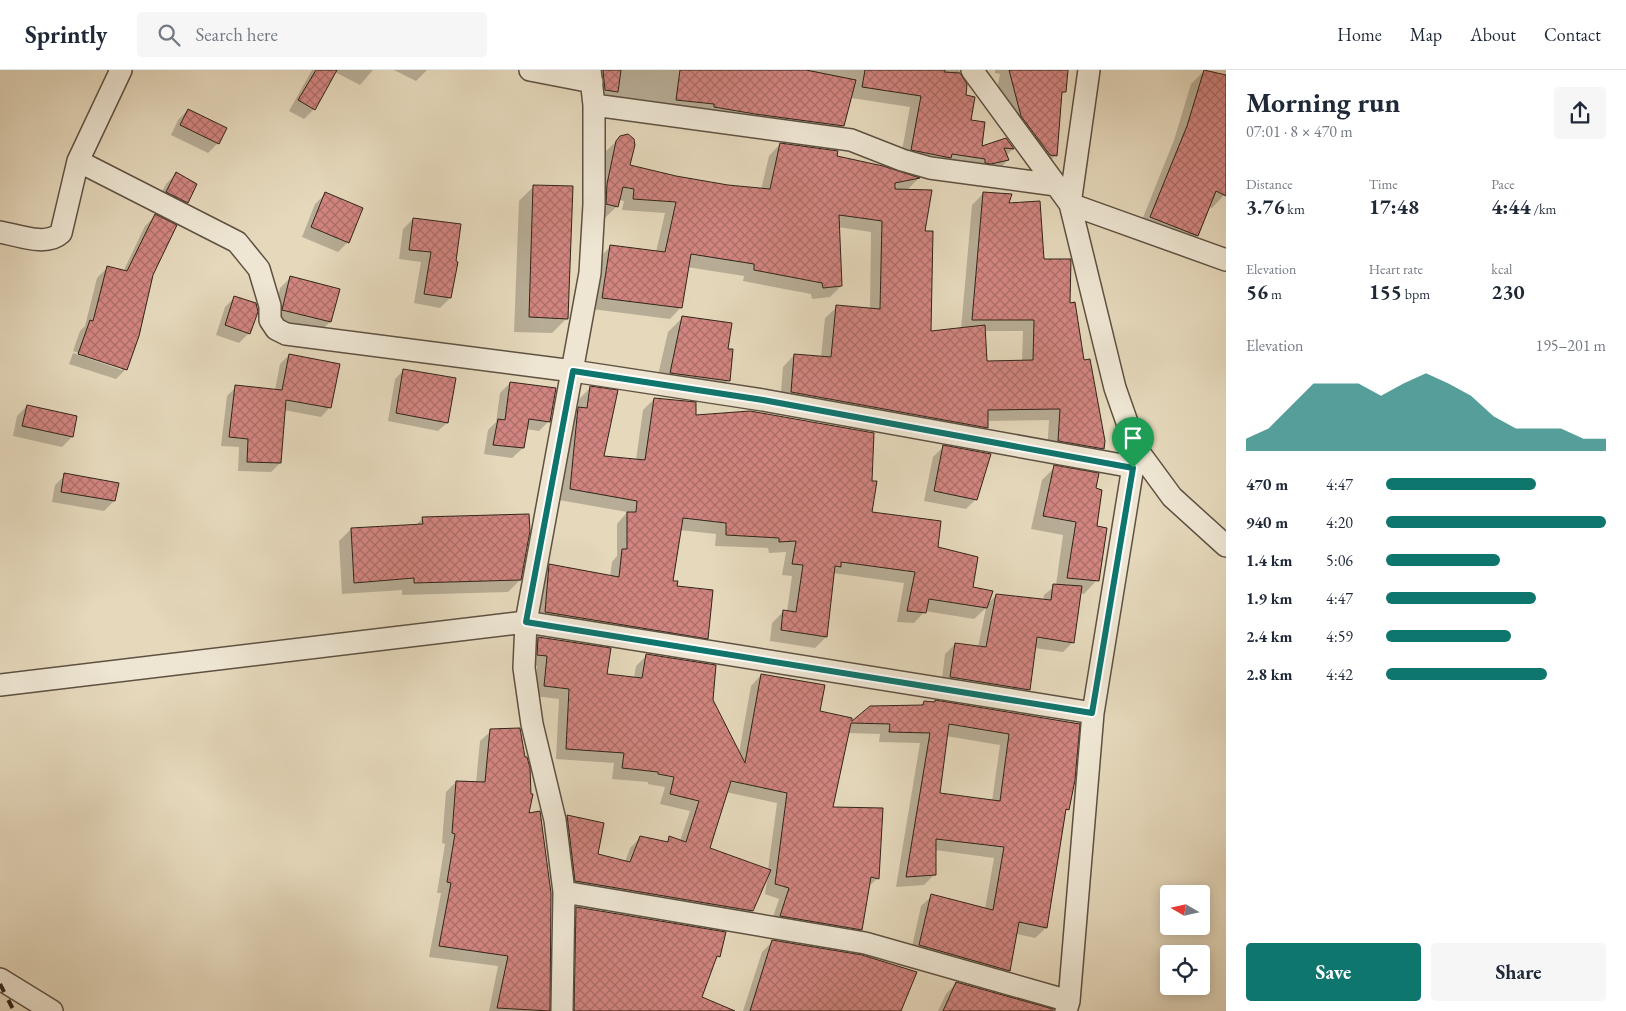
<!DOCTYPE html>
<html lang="en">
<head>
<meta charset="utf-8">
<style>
  :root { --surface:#fff; --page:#f6f6f7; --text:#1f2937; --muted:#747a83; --line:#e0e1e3; --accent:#0f766e }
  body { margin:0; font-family:"EB Garamond",serif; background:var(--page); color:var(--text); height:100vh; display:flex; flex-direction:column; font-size:19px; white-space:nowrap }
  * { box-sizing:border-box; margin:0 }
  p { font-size:16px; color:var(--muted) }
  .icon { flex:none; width:28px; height:28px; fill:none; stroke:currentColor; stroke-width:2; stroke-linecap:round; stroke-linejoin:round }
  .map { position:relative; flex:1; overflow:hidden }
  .sheet { display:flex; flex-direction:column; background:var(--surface); width:400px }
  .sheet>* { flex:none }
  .needle { width:32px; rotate:279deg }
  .tools { position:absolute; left:1160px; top:815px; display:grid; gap:10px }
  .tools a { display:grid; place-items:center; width:50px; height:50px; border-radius:5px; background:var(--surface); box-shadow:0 2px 12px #0003; font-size:25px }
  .pin { position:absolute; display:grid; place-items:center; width:42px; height:42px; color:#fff; margin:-51px -21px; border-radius:50% 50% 50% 0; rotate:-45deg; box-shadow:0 0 5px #0007 }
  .pin .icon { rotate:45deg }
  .round { display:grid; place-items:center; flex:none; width:52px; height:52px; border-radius:5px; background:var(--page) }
  .headline { display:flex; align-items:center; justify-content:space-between; height:85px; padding:0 20px }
  h1 { font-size:28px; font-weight:700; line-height:38px }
  .stats { display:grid; grid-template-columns:repeat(3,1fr); gap:8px; height:85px; padding:5px 20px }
  .stats div { display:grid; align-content:center }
  .stats b { font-size:21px; font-weight:700 }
  .stats small { font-size:14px; font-weight:400 }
  .stats p { font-size:14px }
  .chart { height:140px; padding:10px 20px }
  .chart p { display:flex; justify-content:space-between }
  .chart svg { width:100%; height:90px; margin-top:5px; fill:var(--accent); opacity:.7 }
  .action { display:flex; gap:10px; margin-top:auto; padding:10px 20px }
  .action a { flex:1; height:58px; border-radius:5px; background:var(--accent); color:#fff; font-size:20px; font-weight:700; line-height:58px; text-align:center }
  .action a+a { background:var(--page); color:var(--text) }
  ul { padding:0 20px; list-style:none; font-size:16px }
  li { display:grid; grid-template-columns:80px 60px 1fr; align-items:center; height:38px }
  li i { height:12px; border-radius:6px; background:var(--accent) }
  header { display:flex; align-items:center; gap:30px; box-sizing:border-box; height:70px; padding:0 25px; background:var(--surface); border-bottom:1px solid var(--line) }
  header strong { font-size:24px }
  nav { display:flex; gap:28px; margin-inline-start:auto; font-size:18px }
  .search { width:350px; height:45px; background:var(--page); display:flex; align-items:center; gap:12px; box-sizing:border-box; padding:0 18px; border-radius:5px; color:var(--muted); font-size:19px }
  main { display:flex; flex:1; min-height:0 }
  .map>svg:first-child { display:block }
  .shadow { fill:#0003; fill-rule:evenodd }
  .building { fill:url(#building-cross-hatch); stroke:#312419; fill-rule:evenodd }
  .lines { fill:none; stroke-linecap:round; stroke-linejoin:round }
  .street-casing { stroke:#5e5142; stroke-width:24 }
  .street { stroke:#eee6d3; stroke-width:21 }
  .rail { stroke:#312419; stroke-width:4; stroke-dasharray:9 9; stroke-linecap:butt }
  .route-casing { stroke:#fff; stroke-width:10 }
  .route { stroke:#0f766e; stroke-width:6 }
</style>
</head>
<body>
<header>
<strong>Sprintly</strong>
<div class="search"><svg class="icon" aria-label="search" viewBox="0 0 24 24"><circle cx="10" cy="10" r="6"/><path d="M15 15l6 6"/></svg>Search here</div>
<nav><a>Home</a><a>Map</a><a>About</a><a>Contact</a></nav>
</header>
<main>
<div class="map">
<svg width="1226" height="941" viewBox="0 0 1226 941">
  <defs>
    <pattern id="building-cross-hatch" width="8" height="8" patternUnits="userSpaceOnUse" patternTransform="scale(1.25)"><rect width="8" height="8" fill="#d28580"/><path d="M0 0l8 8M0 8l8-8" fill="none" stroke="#ab6d68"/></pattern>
  </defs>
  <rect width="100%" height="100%" fill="#e5d8bb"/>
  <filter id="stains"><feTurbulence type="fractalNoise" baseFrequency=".004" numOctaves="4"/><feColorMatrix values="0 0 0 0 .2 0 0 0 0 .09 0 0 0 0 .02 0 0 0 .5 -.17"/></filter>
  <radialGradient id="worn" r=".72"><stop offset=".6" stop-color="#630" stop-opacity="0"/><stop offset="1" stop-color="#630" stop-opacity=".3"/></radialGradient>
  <!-- shadow -->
  <path class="shadow" d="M312,0H373L360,15L335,2L314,39L304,49L289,41Z
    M394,0H427L416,11Z
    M593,0H959L966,14L965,26L970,51L980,78L1006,69L1013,79L1006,86L1008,90L996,102L900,91L910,37L851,28L843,56L831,68L593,31Z
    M995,0H1067L1065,21L1061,25L1056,85L1044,97L1010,57L998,14L1000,4L995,3Z
    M1204,1L1225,6L1226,3V123L1212,138L1208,136L1197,166L1184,178L1138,160L1174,70L1191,14Z
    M188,40L218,73L208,83L171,65L178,50Z
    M618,70L628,96L676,108L761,120L769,86L780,74L883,97L918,109L906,121L924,162L929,263L961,259L972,135L983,124L1008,135L1069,235L1102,378L1091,390L1047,382L1049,350L987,351V358L975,369L780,333L783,297L794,285L821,287L825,248L837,237L870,239L871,162L838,157L841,216L830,227L812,229L811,224L743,211L744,206L687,197L681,237L670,249L592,239L599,188L611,176L656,182L665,143L622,140L624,131L619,130L617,136L605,148L596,146L600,102L606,81ZM984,261H1023L1022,292H986Z
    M176,104L187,132L177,142L157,132L166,114Z
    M534,116L567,248L552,263L514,262L519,131Z
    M325,124L348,172L338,182L302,167L315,134Z
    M155,146L152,204L126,299L116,309L69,294L73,283L122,300V297L73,281L80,261L85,256L97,208L107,198L123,202L145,156Z
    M413,149L459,155L450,228L440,238L414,233L421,192L399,189L403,159Z
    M290,208L330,252L320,262L273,250L280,218Z
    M235,227L249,263L239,273L216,265L225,237Z
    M683,247L727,280L729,310L713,325L655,318L668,262Z
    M289,285L330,337L321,347L284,340L280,393L271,402L238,401L239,377L221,376L227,326L236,317L275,320L280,294Z
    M404,300L447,353L438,361L388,351L395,309Z
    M510,313L549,351L539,361L526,359L523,378L512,388L484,384L488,360L496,352L500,323Z
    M590,318L603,388L636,390L643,340L654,329L695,346L936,478L987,535L996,525L1043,531L1044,525L1056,515L1063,465L1031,459L1042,410L1055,397L1094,419L1097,510L1084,524L1080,523L1073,572L1063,582L1035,578L1029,620L1019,630L941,617L945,584L955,574L978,577L986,538L974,549L925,541L914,553L897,552L904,513L833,503L826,567L815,578L770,571L772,553L783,542H787L792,506L782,505L786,482L769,483L768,478L715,476L716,464L680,460L672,512L707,568L696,579L534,553L539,507L550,496L610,507L612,492L617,486V454L627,442L559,430L567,349L578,339L579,329Z
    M27,336L72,367L62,377L13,366L17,346Z
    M943,377L976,429L966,439L924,431L933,387Z
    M65,405L114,431L104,441L52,432L55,415Z
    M423,448L520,510L508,522L402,525V520L342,524L339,471L351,459L415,456Z
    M538,568L606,605L634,608L636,596L647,585L712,630L739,683L751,616L761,605L818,642L850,654L870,637L920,636L924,632L1078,655L1067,739L1065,742L1046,858L1035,868L1017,864L1008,900L998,911L910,886L921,836L932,826L985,839L994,788L935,780L934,805L924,815L896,817L920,673L879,672L880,664L848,663L831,739L878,808L867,818L861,859L850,870L770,856L779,829L765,824L768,805L752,841L741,851L565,821L557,756L567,746L603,754L597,785L625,792L630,778L640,768L665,773L670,768L680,771L690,741L660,734L665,717L648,714V712L612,709L614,693L556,689L559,629L534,626L537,596L527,595L528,578ZM946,666L1000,675L992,731L939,724ZM726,722L777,733L768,800L708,779Z
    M491,661L528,744L550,823L549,941H489L498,896L429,887L441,823H437L445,774L442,773L446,722L456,712L476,713L480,671Z
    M577,838L719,886L714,891L700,928L710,941H564L565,850Z
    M773,871L900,941H743L762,882Z
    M956,913L1033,941H938L946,924Z"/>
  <!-- building -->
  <path class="building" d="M316,0H337L315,40L298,30Z
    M603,0H621L618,22L605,20Z
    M680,0H806L856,10L844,56L755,44L714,37V34L676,30Z
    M865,0H945L944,2L960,3L967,14L966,25L975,27L971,50L985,52L982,76L1006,68L1014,79L1004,78L1009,90L991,94L985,93V89L952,84L951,88L911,80L921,26L862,17Z
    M1009,0H1068L1066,22H1062L1057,86L1050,85L1021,46Z
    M1204,0L1226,5V126L1216,121L1198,166L1150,147L1187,56Z
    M188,39L227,58L219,74L180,55Z
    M628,64L634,69L635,75L630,95L676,106L728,115L770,119L780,73L838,81L837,86L883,96L920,108L895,113V119L932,120L925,161H933L931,261L985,255L987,291L1033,290L1034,250H972L983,122L1012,124L1009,133L1040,131L1044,189H1071L1070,233L1075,232L1084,290L1090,289L1105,371L1104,379L1058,371L1060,339L988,340V358L791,322L794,284L831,287L836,235L880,239L882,151L839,145L842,216L823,218L822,213L754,200V194L691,184L682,238L602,228L610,175L665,182L676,132L633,129L634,119L623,117L618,137L606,134L607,114L616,71L620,66Z
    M176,102L197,114L188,133L166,122Z
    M533,115L573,116L568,249L529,247Z
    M325,122L363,138L349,173L311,157Z
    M155,144L177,155L153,205L139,266L127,300L78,284L90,250L93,251L107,196L127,201Z
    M413,148L461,154L456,191L458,192L451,228L424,224L431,182L409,180Z
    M290,206L340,219L331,252L282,240Z
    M234,226L256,233L258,242L250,264L225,255Z
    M682,246L732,253L728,279H733L730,311L670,303Z
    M289,284L340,294L331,338L286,330L281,393L247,392L248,369L229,367L235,315L282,320Z
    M403,299L456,308L448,353L396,343Z
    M510,312L556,318L550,352L529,349L524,378L493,375L498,349L505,350Z
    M590,316L618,320L604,386L645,390L654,328L696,332V345L750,341L874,363L872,411H877L872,442L941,451L938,477L978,487L973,517L993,521L987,538L929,529L926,543L907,541L915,502L841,492V497L835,496L827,567L781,560L783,540L796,542L803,495L792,494L796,471L779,472V468L726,465V453L683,448L673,511H678L677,516L713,520L708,569L545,542L549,494L619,507L622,479H627V442H636L637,431L570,419L578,337L587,338Z
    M27,335L77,346L73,367L22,356Z
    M943,375L991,384L977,430L934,421Z
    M1054,395L1099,403L1096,418L1102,420L1097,456L1107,458L1099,511L1067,508L1076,452L1043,446Z
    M64,403L119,413L115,431L61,422Z
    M529,444L530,461L521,510L414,513V508L354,513L351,458L423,454L422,447Z
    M1053,514L1082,516L1074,573L1037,567L1030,620L950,607L955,573L986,577L996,524L1051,530Z
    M538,567L611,578L607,604L642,608L646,584L716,595L713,630L745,693L761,604L825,615L820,641L852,648V651L870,636L923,635L924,631L935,632V630L1080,654L1075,710L1069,740L1066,739L1047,858L1019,852L1010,901L919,875L931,824L993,840L1004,777L936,769V805L906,807L930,663L889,662L890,654L851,653L833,737L883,738L879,809L871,807L862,860L780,846L789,818L775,814L787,723L731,711L710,778L771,800L753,841L575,811L567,745L604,753L598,784L630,792L640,766L668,772L669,766L686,772L699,731L670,724L674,707L658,704V702L622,698L624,683L566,679L569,619L544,616L547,586L537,585ZM949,654L1009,664L1000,731L940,723Z
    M520,658L525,687H527L530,698L531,724H533L529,743L540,741L551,823L550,941L497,938L508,886L439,876L451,813L447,812L455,764L452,763L456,711L485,712L490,659Z
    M576,837L726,862L720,887L717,886L702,927L735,941H574Z
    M772,870L862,885L917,902L901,941H750Z
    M956,912L1053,939V941H943Z"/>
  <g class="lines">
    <!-- street casing -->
    <g class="street-casing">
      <path id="street" d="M530,0L592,12
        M972,0L1070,134L1115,318L1136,378L1172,427L1226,476
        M1089,0L1070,134L1226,190
        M594,35L851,70L902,90L930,98L1056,115
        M78,91L237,172L259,199L270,236V250L276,259L286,264L573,301L763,330L1133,397
        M0,162C18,165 46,177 61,163L78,91L121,0
        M0,615L526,552L1093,643
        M564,822L865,873L1069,931
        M0,909L52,941
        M562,941L564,822L555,750L532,654L524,598L526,552L590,203L594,135V35L590,0
        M1066,941L1069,931L1093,643L1136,378"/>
    </g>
    <!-- street -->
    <use href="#street" class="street"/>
    <!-- rail -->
    <path class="rail" d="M0,914L14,941"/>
  </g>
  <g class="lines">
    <!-- route casing -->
    <g class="route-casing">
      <path id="route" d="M573,301L763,330L1133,398L1092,643L526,552Z"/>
    </g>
    <!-- route -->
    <use href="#route" class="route"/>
  </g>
  <rect width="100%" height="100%" filter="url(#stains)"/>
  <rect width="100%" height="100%" fill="url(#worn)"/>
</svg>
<div class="tools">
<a><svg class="needle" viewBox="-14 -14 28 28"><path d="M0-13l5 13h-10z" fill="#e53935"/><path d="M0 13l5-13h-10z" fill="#747a83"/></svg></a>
<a><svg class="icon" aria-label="locate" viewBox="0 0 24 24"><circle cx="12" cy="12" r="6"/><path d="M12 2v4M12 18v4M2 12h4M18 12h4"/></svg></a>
</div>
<div class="pin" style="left:1133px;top:398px;background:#1e9e55"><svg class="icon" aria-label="arrive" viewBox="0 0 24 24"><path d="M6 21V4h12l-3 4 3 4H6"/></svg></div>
</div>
<section class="sheet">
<div class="headline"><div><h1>Morning run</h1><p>07:01 · 8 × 470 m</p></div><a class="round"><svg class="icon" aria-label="share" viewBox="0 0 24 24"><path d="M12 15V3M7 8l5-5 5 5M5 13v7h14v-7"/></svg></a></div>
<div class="stats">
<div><p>Distance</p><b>3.76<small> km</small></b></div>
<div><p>Time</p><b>17:48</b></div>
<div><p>Pace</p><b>4:44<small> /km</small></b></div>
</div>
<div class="stats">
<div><p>Elevation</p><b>56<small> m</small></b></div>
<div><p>Heart rate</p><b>155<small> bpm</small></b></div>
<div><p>kcal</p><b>230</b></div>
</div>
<div class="chart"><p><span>Elevation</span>195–201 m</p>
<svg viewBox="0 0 160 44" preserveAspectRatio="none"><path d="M0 44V38L10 33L20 22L30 11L40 11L50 11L60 17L70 11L80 6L90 11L100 17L110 27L120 33L130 33L140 33L150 38L160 38V44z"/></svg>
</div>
<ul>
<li><b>470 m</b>4:47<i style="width:68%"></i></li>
<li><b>940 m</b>4:20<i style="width:100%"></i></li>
<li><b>1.4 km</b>5:06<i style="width:52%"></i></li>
<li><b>1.9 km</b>4:47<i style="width:68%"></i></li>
<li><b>2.4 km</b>4:59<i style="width:57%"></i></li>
<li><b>2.8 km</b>4:42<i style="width:73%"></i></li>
</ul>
<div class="action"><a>Save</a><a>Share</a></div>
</section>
</main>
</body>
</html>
